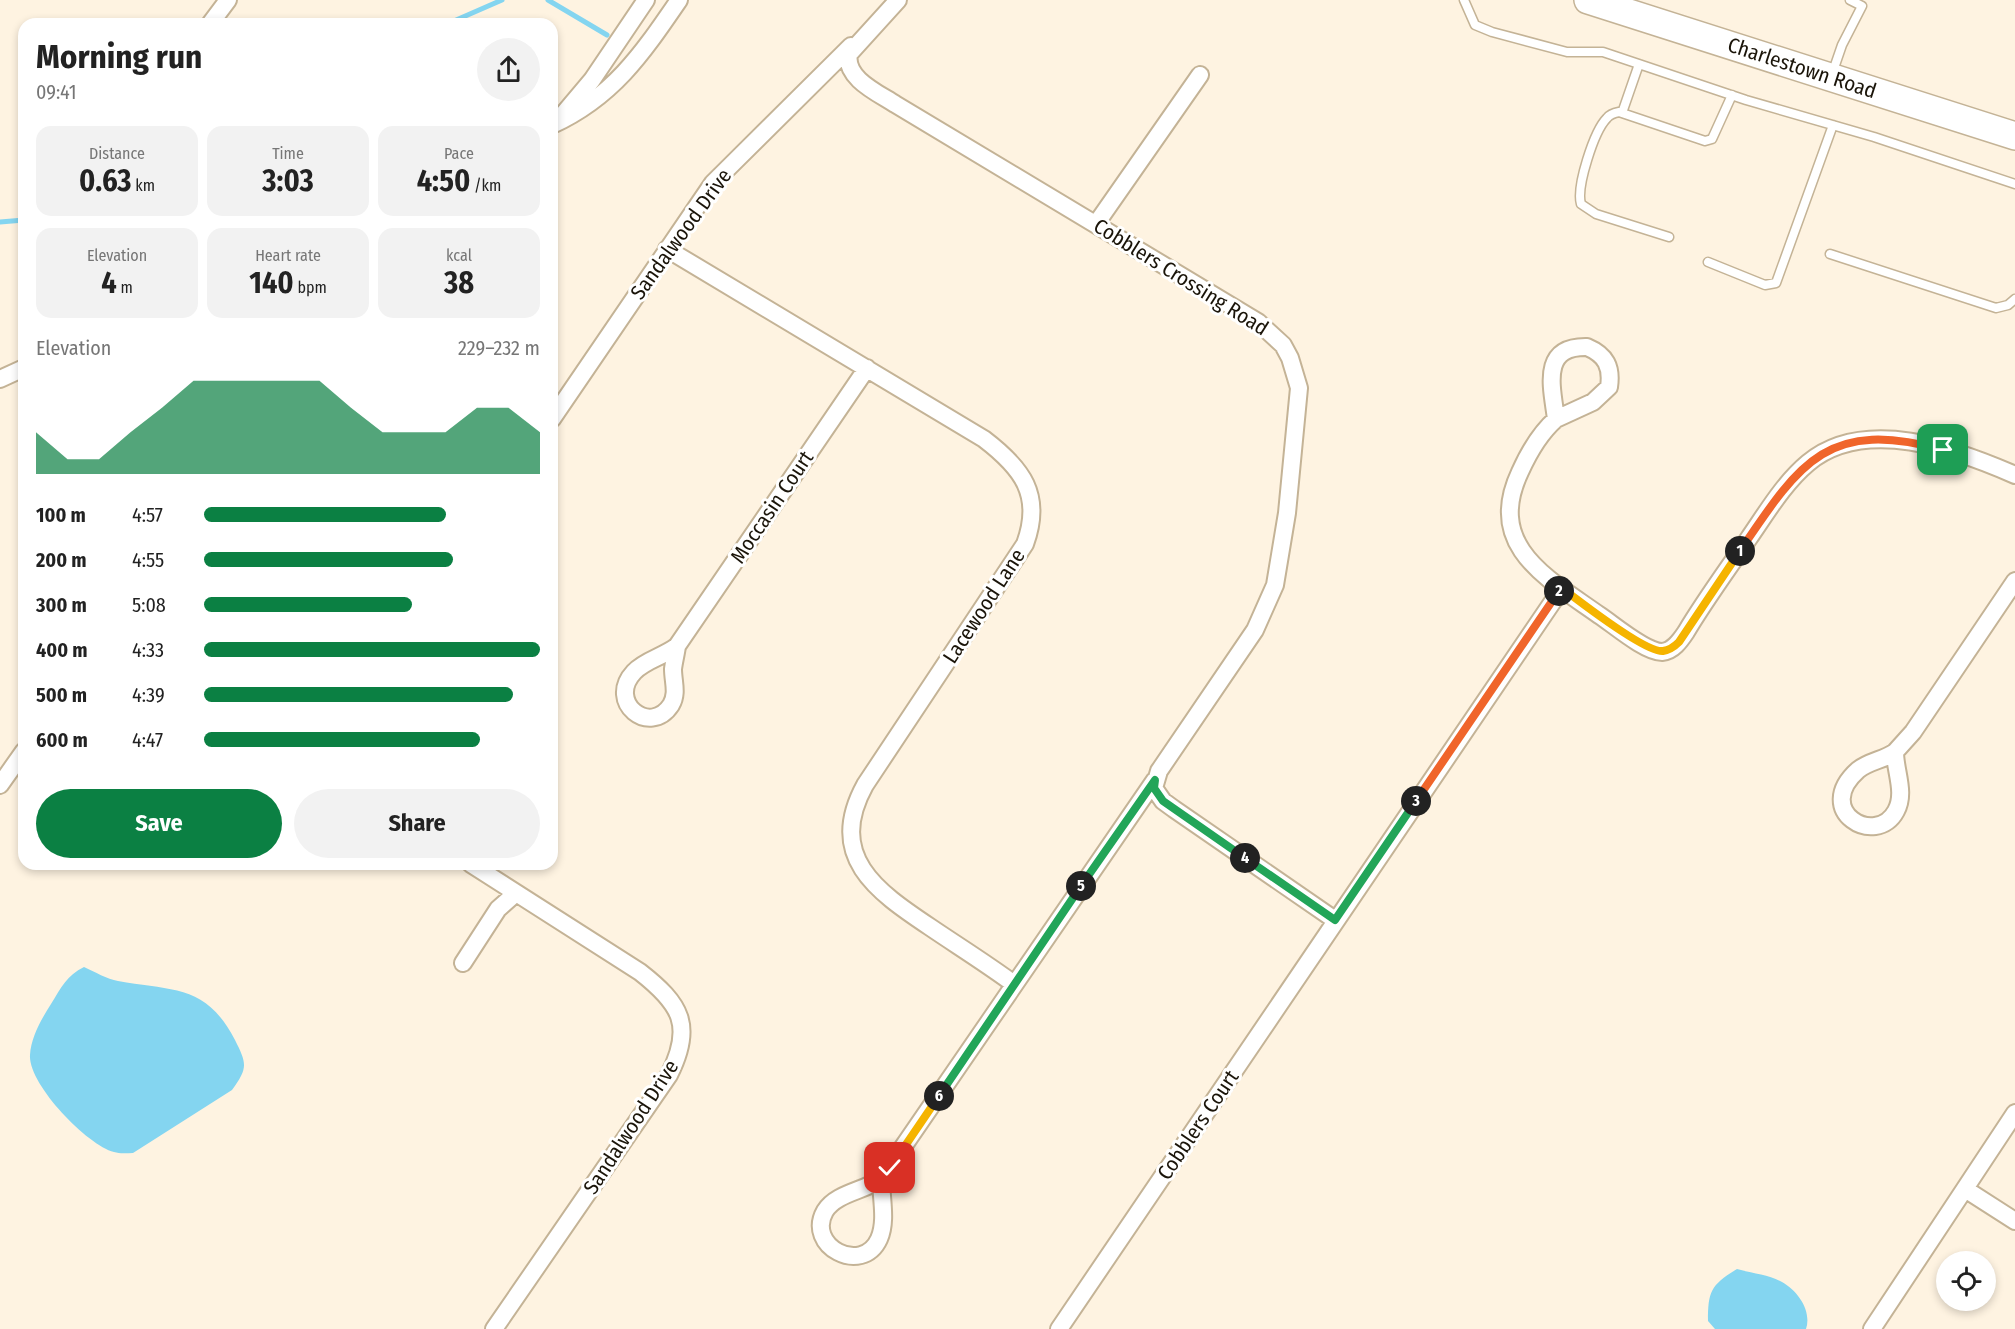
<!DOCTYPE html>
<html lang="en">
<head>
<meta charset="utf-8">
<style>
  :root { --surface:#fff; --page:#f2f2f2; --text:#222; --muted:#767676; --accent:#0b8043 }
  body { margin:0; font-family:"Fira Sans Condensed",sans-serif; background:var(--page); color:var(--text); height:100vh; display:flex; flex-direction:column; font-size:22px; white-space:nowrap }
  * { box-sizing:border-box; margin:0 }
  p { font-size:20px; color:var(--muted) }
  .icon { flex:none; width:33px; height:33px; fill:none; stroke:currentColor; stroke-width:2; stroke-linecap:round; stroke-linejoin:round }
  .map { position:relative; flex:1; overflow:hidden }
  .details { position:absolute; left:18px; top:18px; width:540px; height:852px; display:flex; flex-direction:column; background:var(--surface); border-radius:18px; box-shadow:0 3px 9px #0003 }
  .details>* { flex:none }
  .tools { position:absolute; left:1936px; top:1251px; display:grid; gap:12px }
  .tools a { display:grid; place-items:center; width:60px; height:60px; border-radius:50%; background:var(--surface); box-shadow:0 3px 9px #0003; font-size:30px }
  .pin { position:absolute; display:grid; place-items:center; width:51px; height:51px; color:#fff; margin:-26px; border-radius:12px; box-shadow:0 3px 9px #0006 }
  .km { position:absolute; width:30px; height:30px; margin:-15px; border-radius:50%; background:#222; color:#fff; font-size:16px; line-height:30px; text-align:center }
  .round { display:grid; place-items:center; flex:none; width:63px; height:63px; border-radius:32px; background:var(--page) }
  .summary { display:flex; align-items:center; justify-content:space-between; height:102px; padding:0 18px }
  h1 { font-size:33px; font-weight:700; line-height:45px }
  .figures { display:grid; grid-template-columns:repeat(3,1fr); gap:9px; height:102px; padding:6px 18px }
  .figures div { display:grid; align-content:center; border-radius:15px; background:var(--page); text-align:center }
  .figures b { font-size:30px; font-weight:700 }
  .figures small { font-size:16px; font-weight:400 }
  .figures p { font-size:16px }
  .chart { height:168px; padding:12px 18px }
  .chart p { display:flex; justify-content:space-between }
  .chart svg { width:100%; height:108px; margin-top:6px; fill:var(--accent); opacity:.7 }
  .cta { display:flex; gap:12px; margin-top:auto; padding:12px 18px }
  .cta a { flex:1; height:69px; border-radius:36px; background:var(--accent); color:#fff; font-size:24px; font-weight:700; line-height:69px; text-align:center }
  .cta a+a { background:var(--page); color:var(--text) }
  ul { padding:0 18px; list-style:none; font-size:20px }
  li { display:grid; grid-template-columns:96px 72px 1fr; align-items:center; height:45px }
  li i { height:15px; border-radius:8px; background:var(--accent) }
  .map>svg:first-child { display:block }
  .water { fill:#84d5f0 }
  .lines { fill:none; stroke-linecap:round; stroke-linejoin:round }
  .stream { stroke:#84d5f0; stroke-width:5 }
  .lane-casing { stroke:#c4b396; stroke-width:11 }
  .street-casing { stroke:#c4b396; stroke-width:20 }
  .primary-casing { stroke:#c4b396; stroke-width:30 }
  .lane { stroke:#fff; stroke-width:8 }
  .street { stroke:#fff; stroke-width:16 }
  .primary { stroke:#fff; stroke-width:27 }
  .split-1-casing { stroke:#fff; stroke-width:12 }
  .split-2-casing { stroke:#fff; stroke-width:12 }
  .split-3-casing { stroke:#fff; stroke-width:12 }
  .split-4-casing { stroke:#fff; stroke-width:12 }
  .split-5-casing { stroke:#fff; stroke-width:12 }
  .split-6-casing { stroke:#fff; stroke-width:12 }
  .split-7-casing { stroke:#fff; stroke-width:12 }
  .split-1 { stroke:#f0652b; stroke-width:8 }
  .split-2 { stroke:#f5b400; stroke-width:8 }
  .split-3 { stroke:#f0652b; stroke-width:8 }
  .split-4 { stroke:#22a559; stroke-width:8 }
  .split-5 { stroke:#22a559; stroke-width:8 }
  .split-6 { stroke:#22a559; stroke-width:8 }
  .split-7 { stroke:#f5b400; stroke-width:8 }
  .labels { text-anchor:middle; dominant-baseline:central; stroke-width:6; stroke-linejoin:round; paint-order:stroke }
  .street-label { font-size:21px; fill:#1a1409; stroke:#fff }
</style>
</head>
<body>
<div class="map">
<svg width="2015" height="1329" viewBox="0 0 2015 1329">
  <rect width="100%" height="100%" fill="#fef3e1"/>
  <!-- water -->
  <path class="water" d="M84,967C95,972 107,979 118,981C173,991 206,984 235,1040C247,1064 248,1068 232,1090L133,1153C127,1153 120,1154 114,1152C87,1145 28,1084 30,1055C31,1037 42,1018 51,1004C61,988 67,975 84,967Z
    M1737,1269C1751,1273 1770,1275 1782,1282C1798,1291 1812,1311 1806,1329H1715L1708,1321C1708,1291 1711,1285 1737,1269Z"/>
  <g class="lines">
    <!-- stream -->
    <path class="stream" d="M548,0L607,35
      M447,24L502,0
      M0,222L24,220"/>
    <!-- lane casing -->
    <g class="lane-casing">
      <path id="lane" d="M1464,0L1475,25L1492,32L1567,52H1603L1746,100L1874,137L2015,184
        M1832,74L1842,45L1862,6L1850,0
        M1622,113L1639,64
        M1669,237L1596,214L1581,204C1576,187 1594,131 1607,118C1610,114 1614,113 1619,112L1705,141L1712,139L1732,95
        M1830,254L1996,308L2008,305L2015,299
        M1708,262L1765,285L1776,283L1833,125"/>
    </g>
    <!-- street casing -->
    <g class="street-casing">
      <path id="street" d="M898,0L849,54C844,78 878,93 895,104L1258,322L1283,345L1290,358L1299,388L1287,513L1275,585L1255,630L1159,771L1154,788L1163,801L1174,809L1335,920
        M210,24L228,0
        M560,118L592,80L646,0
        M552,125C613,97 642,54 679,0
        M1096,224L1200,75
        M667,249L984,439C1022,468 1043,495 1025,544L865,785C826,856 876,891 930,927C958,946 987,964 1014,984
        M1587,347C1606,355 1612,367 1609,387L1593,402L1556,419C1552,387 1540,346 1587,347Z
        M0,379L24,368
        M552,419L713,183L851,46
        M1556,419C1540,433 1529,452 1520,472C1485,546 1547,578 1599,615C1613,624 1645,652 1662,652C1673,651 1680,641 1686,632C1705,600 1728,569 1749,538C1767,512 1784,483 1808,463C1864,416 1956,449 2015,475
        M677,646L867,368
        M677,646C676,654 674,661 673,669C673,682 678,693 671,705C650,737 606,702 634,672C645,660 665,656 677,646Z
        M1895,752C1895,771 1906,793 1896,811C1876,848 1812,811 1858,770C1869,761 1884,760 1895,752Z
        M1895,752L1913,732L2015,581
        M0,785L24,751
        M471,864L640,972C681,1004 694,1026 669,1075L494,1329
        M463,963L498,909L516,893
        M881,1179L1155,780
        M881,1179C881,1198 887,1221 879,1239C862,1276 805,1246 825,1211C836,1193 864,1191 881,1179Z
        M1965,1189L2015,1221
        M1059,1329L1562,588
        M1872,1329L2015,1113"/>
    </g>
    <!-- primary casing -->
    <g class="primary-casing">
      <path id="primary" d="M1588,0L2015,136"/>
    </g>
    <!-- lane -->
    <use href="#lane" class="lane"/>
    <!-- street -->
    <use href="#street" class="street"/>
    <!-- primary -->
    <use href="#primary" class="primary"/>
  </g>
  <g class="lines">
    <!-- split-1 casing -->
    <g class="split-1-casing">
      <path id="split-1" d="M1740,551C1800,462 1828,418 1943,450"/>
    </g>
    <!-- split-2 casing -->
    <g class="split-2-casing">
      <path id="split-2" d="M1559,591L1562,588C1579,601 1646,653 1663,651C1670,650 1674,647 1679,642L1740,551"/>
    </g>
    <!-- split-3 casing -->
    <g class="split-3-casing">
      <path id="split-3" d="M1416,801L1559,591"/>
    </g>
    <!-- split-4 casing -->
    <g class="split-4-casing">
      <path id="split-4" d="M1245,858L1335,920L1416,801"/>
    </g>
    <!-- split-5 casing -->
    <g class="split-5-casing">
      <path id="split-5" d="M1081,886L1155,780L1154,788L1163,801L1245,858"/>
    </g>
    <!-- split-6 casing -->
    <g class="split-6-casing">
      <path id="split-6" d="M939,1096L1081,886"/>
    </g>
    <!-- split-7 casing -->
    <g class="split-7-casing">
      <path id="split-7" d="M890,1168L939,1096"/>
    </g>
    <!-- split-1 -->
    <use href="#split-1" class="split-1"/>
    <!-- split-2 -->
    <use href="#split-2" class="split-2"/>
    <!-- split-3 -->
    <use href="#split-3" class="split-3"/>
    <!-- split-4 -->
    <use href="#split-4" class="split-4"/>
    <!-- split-5 -->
    <use href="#split-5" class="split-5"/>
    <!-- split-6 -->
    <use href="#split-6" class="split-6"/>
    <!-- split-7 -->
    <use href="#split-7" class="split-7"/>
  </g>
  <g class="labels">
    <!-- street labels -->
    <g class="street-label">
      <text transform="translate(1802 68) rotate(18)">Charlestown Road</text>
      <text transform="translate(681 234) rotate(-54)">Sandalwood Drive</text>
      <text transform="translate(1181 277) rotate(32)">Cobblers Crossing Road</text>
      <text transform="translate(772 507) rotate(-56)">Moccasin Court</text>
      <text transform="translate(984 606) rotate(-57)">Lacewood Lane</text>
      <text transform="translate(1198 1125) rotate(-56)">Cobblers Court</text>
      <text transform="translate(631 1127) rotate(-57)">Sandalwood Drive</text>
    </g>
  </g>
</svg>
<div class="tools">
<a><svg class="icon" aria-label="locate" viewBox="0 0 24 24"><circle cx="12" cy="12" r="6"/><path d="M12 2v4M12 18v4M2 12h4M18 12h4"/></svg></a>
</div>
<div class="pin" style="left:1943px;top:450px;background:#1e9e55"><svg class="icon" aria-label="arrive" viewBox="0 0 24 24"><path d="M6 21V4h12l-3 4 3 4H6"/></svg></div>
<div class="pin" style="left:890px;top:1168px;background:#d93025"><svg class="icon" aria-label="check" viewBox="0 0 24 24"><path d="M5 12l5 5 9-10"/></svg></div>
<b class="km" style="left:1740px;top:551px">1</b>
<b class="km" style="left:1559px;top:591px">2</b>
<b class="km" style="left:1416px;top:801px">3</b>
<b class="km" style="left:1245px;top:858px">4</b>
<b class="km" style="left:1081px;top:886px">5</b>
<b class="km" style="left:939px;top:1096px">6</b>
<section class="details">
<div class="summary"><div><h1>Morning run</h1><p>09:41</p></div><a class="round"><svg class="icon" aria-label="share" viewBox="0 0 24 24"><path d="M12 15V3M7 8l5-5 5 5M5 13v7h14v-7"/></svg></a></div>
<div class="figures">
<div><p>Distance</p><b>0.63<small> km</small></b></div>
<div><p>Time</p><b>3:03</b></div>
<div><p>Pace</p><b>4:50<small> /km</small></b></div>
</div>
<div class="figures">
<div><p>Elevation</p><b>4<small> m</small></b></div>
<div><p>Heart rate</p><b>140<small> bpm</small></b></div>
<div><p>kcal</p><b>38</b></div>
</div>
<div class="chart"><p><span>Elevation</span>229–232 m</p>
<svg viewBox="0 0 160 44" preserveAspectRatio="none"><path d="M0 44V27L10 38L20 38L30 27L40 17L50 6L60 6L70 6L80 6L90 6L100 17L110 27L120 27L130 27L140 17L150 17L160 27V44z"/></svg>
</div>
<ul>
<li><b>100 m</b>4:57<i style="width:72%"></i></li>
<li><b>200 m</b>4:55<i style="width:74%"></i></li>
<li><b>300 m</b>5:08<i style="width:62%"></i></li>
<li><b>400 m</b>4:33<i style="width:100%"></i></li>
<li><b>500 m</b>4:39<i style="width:92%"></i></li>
<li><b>600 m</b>4:47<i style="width:82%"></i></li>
</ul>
<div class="cta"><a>Save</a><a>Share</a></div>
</section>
</div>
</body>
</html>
